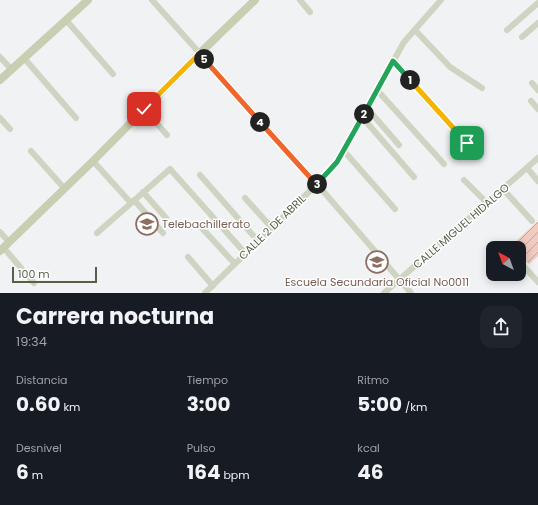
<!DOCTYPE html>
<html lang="es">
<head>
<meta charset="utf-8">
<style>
  :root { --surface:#171b24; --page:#20242c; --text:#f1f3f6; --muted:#9ea1a6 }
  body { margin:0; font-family:Poppins,sans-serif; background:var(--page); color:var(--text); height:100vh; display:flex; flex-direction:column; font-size:15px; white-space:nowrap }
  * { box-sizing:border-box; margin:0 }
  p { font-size:13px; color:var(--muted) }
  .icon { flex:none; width:22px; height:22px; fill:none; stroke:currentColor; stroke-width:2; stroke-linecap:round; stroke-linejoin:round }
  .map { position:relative; height:293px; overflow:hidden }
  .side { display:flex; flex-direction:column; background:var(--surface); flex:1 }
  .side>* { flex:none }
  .needle { width:26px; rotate:319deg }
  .controls { position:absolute; left:486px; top:241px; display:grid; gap:8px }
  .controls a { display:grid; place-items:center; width:40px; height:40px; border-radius:8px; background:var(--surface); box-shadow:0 2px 10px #0003; font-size:20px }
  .scale { position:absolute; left:12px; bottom:10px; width:85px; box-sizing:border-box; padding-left:4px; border:2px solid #585f49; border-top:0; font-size:11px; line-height:14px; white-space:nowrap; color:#585f49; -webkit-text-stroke:3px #fff; paint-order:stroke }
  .pin { position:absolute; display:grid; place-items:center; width:34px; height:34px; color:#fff; margin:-17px; border-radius:8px; box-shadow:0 2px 6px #0006 }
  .km { position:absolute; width:20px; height:20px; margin:-10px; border-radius:50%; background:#222; color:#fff; font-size:11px; line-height:20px; text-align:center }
  .round { display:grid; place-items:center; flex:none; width:42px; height:42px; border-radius:12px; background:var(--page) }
  .overview { display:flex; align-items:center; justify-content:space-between; height:68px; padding:0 16px }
  h1 { font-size:22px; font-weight:700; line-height:30px }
  .figures { display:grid; grid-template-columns:repeat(3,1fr); gap:6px; height:68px; padding:4px 16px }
  .figures div { display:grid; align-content:center }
  .figures b { font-size:20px; font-weight:700 }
  .figures small { font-size:11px; font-weight:400 }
  .figures p { font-size:11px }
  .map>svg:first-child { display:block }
  .garden { fill:url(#garden-furrows) }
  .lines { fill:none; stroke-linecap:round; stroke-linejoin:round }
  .minor { stroke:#ced3c2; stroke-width:6 }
  .major { stroke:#c6cfb2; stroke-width:8 }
  .split-1-casing { stroke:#fff; stroke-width:8 }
  .split-2-casing { stroke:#fff; stroke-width:8 }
  .split-3-casing { stroke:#fff; stroke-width:8 }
  .split-4-casing { stroke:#fff; stroke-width:8 }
  .split-5-casing { stroke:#fff; stroke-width:8 }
  .split-6-casing { stroke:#fff; stroke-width:8 }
  .split-1 { stroke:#f5b400; stroke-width:5 }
  .split-2 { stroke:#22a559; stroke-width:5 }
  .split-3 { stroke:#22a559; stroke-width:5 }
  .split-4 { stroke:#f0652b; stroke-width:5 }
  .split-5 { stroke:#f0652b; stroke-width:5 }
  .split-6 { stroke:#f5b400; stroke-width:5 }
  .labels { text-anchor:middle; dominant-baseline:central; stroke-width:3; stroke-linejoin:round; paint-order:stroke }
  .education-label { font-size:11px; fill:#785e54; stroke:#fff; text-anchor:start }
  .street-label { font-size:11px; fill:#585f49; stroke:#fff }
</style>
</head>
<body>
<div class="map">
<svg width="538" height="293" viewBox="0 0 538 293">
  <defs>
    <pattern id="garden-furrows" width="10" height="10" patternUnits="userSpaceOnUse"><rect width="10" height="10" fill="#f0cbc1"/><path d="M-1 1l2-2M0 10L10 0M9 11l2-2" fill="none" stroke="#c5a89f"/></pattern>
  </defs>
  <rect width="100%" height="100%" fill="#f1f2f4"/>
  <!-- garden -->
  <path class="garden" d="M538,221V256L529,264L520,256L522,251L515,242Z"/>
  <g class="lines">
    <!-- minor -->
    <path class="minor" d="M152,0L317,184L411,293
      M300,0L310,12
      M66,20L113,74
      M415,30L450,67L482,88
      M507,30L538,3
      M522,37L538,23
      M0,57L12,70
      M24,58L76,118
      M393,61L467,143
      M532,83L538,90
      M377,90L444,164
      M531,101L538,109
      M367,108L399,145
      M144,109L167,135
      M362,117L414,177
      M0,118L10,129
      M31,151L64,188
      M344,151L395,209
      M93,161L131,203
      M527,168L538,181
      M200,175L258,241
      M464,180L487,203
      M503,189L532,221
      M143,192L166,218
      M245,198L272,228
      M134,200L163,233
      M200,226L235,264
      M0,232L9,242
      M97,233L170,169L245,253
      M3,247L34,283
      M188,257L213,286
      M519,261L538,282
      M205,293L317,184L337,162L404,42L441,0
      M384,293L538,158"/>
    <!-- major -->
    <path class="major" d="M0,80L88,0
      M0,251L93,161L199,54L255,0"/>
  </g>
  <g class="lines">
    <!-- split-1 casing -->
    <g class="split-1-casing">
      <path id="split-1" d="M410,80L467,143"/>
    </g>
    <!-- split-2 casing -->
    <g class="split-2-casing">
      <path id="split-2" d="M364,114L393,61L410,80"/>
    </g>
    <!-- split-3 casing -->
    <g class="split-3-casing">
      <path id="split-3" d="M317,184L337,162L364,114"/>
    </g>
    <!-- split-4 casing -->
    <g class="split-4-casing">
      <path id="split-4" d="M260,122L316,184H317"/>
    </g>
    <!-- split-5 casing -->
    <g class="split-5-casing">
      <path id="split-5" d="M204,59L260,122"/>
    </g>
    <!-- split-6 casing -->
    <g class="split-6-casing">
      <path id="split-6" d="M144,109L199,54L204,59"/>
    </g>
    <!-- split-1 -->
    <use href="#split-1" class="split-1"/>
    <!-- split-2 -->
    <use href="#split-2" class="split-2"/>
    <!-- split-3 -->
    <use href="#split-3" class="split-3"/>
    <!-- split-4 -->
    <use href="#split-4" class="split-4"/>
    <!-- split-5 -->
    <use href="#split-5" class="split-5"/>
    <!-- split-6 -->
    <use href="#split-6" class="split-6"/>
  </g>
  <!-- icons -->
  <defs>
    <g id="school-ring" transform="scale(1.15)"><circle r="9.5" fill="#fff" stroke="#8d6e63" stroke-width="1.5"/><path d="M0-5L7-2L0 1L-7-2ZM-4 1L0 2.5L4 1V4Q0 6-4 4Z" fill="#8d6e63"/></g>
  </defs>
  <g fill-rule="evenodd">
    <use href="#school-ring" x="147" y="224"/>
    <use href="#school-ring" x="377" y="262"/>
  </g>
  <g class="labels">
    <!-- education labels -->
    <g class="education-label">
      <text x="162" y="224">Telebachillerato</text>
      <text x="377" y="282" text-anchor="middle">Escuela Secundaria Oficial No0011</text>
    </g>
    <!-- street labels -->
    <g class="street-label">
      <text transform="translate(461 226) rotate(-41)">CALLE MIGUEL HIDALGO</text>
      <text transform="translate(272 227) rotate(-44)">CALLE 2 DE ABRIL</text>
    </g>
  </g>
</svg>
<div class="controls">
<a><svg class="needle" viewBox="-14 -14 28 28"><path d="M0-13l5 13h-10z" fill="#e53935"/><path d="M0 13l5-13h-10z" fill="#9ea1a6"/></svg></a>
</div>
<div class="scale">100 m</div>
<div class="pin" style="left:467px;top:143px;background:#1e9e55"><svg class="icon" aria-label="arrive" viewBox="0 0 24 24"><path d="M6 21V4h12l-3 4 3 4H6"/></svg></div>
<div class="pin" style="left:144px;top:109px;background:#d93025"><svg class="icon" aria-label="check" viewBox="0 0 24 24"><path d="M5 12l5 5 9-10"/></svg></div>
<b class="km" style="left:410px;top:80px">1</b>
<b class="km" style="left:364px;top:114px">2</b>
<b class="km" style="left:317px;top:184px">3</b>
<b class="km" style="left:260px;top:122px">4</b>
<b class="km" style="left:204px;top:59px">5</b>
</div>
<section class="side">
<div class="overview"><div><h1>Carrera nocturna</h1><p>19:34</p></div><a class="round"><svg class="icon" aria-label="share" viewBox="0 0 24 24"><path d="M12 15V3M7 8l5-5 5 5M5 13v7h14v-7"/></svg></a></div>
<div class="figures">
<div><p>Distancia</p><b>0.60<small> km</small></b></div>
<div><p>Tiempo</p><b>3:00</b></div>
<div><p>Ritmo</p><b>5:00<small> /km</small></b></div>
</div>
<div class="figures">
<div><p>Desnivel</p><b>6<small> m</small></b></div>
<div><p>Pulso</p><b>164<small> bpm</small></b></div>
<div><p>kcal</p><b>46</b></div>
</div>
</section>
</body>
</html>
